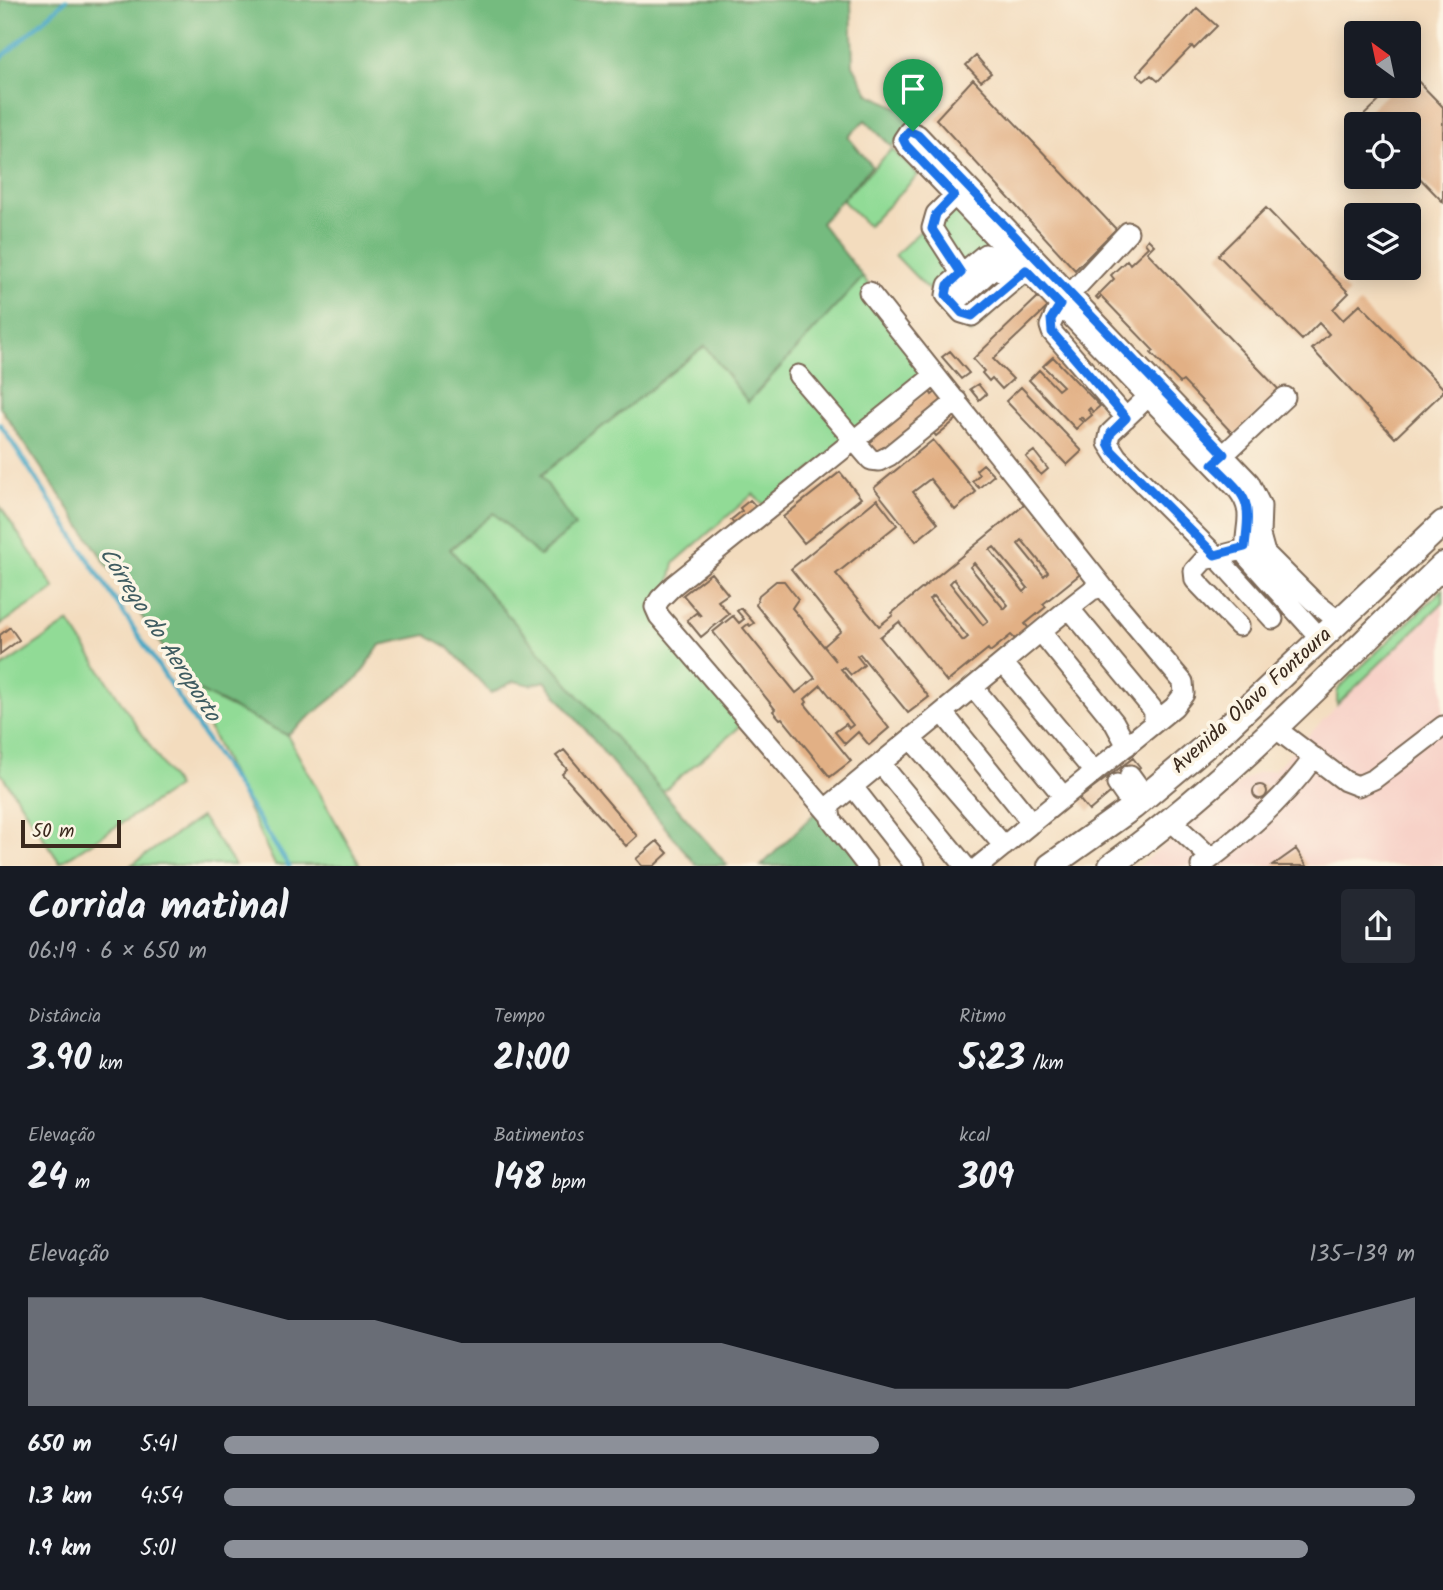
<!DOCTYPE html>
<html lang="pt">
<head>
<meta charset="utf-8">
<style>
  :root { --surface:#171b24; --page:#242831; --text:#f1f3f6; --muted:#9ea1a6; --accent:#8c9099 }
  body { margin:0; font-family:Kalam,sans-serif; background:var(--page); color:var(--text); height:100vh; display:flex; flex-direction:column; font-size:26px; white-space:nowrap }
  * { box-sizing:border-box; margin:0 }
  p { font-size:23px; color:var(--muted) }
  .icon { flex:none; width:38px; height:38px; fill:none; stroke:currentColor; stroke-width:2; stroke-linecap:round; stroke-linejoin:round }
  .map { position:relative; height:866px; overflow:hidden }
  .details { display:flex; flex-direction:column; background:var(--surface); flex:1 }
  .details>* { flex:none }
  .needle { width:46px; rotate:327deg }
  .buttons { position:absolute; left:1344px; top:21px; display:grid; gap:14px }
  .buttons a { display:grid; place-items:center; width:77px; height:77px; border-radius:7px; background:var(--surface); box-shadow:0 4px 18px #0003; font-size:35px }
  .scale { position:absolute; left:21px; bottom:18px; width:100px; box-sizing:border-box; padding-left:7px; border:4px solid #3b2a1e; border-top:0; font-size:19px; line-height:24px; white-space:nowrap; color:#3b2a1e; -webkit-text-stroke:5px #fcf5e5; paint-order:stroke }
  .pin { position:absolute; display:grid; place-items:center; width:60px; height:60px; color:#fff; margin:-72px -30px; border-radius:50% 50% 50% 0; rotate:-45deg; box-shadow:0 0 7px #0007 }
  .pin .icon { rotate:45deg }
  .round { display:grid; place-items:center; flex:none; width:74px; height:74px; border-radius:7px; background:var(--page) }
  .head { display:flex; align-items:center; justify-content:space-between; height:119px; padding:0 28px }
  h1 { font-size:38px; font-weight:700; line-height:52px }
  .stats { display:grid; grid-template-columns:repeat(3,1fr); gap:10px; height:119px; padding:7px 28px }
  .stats div { display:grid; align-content:center }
  .stats b { font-size:35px; font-weight:700 }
  .stats small { font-size:19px; font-weight:400 }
  .stats p { font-size:19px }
  .chart { height:196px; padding:14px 28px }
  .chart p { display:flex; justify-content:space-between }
  .chart svg { width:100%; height:126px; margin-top:7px; fill:var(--accent); opacity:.7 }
  ul { padding:0 28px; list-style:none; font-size:23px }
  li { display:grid; grid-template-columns:112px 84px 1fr; align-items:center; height:52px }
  li i { height:18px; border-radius:9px; background:var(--accent) }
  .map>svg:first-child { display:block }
  .built { fill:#f7d1c7 }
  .green { fill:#91db96; stroke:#66825a; stroke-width:2 }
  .forest { fill:#74bb7f; stroke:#58724e; stroke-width:2 }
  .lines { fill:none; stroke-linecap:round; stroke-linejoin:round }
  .stream { stroke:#46a7c5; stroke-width:4.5 }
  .building { fill:#e2b085; fill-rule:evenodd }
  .minor-casing { stroke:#7b6856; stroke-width:23 }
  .major-casing { stroke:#7b6856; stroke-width:28 }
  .minor { stroke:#fff; stroke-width:19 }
  .major { stroke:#fff; stroke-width:24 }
  .route-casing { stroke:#fff; stroke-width:14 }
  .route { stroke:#1a73e8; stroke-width:9 }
  .labels { text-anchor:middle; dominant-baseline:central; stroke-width:7; stroke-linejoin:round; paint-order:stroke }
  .street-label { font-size:21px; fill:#3b2a1e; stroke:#fcf5e5 }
  .water-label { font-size:23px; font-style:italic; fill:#3f5c61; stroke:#fcf5e5 }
</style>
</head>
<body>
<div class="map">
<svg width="1443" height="866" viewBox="0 0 1443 866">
  <rect width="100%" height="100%" fill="#fcf5e5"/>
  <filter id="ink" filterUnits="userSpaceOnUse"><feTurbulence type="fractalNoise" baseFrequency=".0143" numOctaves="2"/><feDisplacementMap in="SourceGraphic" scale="14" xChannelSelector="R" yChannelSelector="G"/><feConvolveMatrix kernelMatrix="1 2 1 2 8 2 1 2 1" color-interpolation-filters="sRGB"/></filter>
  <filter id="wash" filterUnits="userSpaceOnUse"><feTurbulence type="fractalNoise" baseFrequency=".00686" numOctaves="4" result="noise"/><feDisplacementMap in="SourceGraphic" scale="28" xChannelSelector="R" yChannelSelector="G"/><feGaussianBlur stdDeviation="1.57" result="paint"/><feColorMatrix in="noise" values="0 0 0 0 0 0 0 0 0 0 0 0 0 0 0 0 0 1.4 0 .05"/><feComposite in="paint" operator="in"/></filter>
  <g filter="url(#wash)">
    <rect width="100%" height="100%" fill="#f3dcbe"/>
    <!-- built -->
    <path class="built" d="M1443,602V865L1139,866L1238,784L1256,773L1274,770L1380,662Z"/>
    <!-- green -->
    <path class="green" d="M892,149L918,175L868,226L842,200Z
      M955,198L1024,283L971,334L895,255Z
      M863,277L933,370L766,507L753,494L674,563L664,609L741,722L736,730L662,792L450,550L494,512L540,556L574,526L541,475L705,346L748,402Z
      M0,506L55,589L0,625Z
      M1443,589V602L1337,705V692L1340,687Z
      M69,622L177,787L60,863L0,772V668Z
      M189,686L287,735L360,865H275Z
      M201,817L235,865H131Z"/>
    <!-- forest -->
    <path class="forest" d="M0,0H851L853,65L869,94L912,114L913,124L892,147L865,120L848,137L872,166L821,223L863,277L748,402L705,346L541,475L575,526L539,556L494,513L450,549L727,865H696L545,681L531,685L514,681L491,693L449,648L427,635L380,645L358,678L287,735L189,686L0,407Z
      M819,809L866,866H761Z"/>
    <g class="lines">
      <!-- stream -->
      <path class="stream" d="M0,59L66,0
        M0,424L289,866"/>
    </g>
    <g id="blocks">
      <!-- building -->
      <path class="building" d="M1197,8L1217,26L1194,49L1192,46L1158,81L1151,75L1144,81L1137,74Z
        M976,56L991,73L981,81L966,65Z
        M1409,72L1443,107V202L1409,167V124H1367L1361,118L1395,86H1409Z
        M973,79L1116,229L1075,270L936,119Z
        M1266,208L1349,293L1333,309L1343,320L1360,304L1443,388V392L1395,438L1312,349L1329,334L1319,323L1302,340L1218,255Z
        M1148,239L1154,245L1147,252L1281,392L1235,436L1183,381L1180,383L1151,353L1154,351L1101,296L1098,299L1096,297L1114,279L1111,275L1127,260L1130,264L1148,247L1145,243Z
        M1044,295L1052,303L993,359L1013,379L1002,389L992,378L989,381L982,373L984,371L973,359L1038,297L1040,299Z
        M950,351L969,373L961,379L942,357Z
        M1053,357L1100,406L1093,412L1090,408L1088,410L1092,415L1085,421L1081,417L1079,419L1083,422L1076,429L1029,380L1039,370L1058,390L1063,386L1043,366Z
        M978,384L986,394L979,400L970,389Z
        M1021,387L1082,451L1067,465L1006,401Z
        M941,388L949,399L877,455L868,444L873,440L869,436L929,390L932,395Z
        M950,410L957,419L936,436L929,427Z
        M933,440L976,492L955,510L930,479L913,492L938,523L916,541L874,488Z
        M1034,451L1048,469L1041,475L1026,457Z
        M983,464L994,475L979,488L972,481L979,475L976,470Z
        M840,472L861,498L804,543L783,517Z
        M877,499L897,525L836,574L879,626L893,615L892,613L1028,502L1084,571L1043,604L1046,607L1025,624L1030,630L1017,641L1011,635L990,652L988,649L947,682L899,622L880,637L929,697L908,713L860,654L857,656L864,665L851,675L844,667L841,669L889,728L869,745L858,732L845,744L835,732L846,724L849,728L853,725L821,685L805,699L807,702L805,704L851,761L830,777L782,718L780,719L773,711L775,709L713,632L733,616L739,623L744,619L737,611L741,608L754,623L750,626L748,624L743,628L796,693L815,678L756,605L759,595L776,581H784L798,599L792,608L836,661L824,646L841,631L791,569ZM1022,540L1048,572L1044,576L1018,544ZM994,547L1028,588L1024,592L990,550ZM974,563L1008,605L1004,609L970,567ZM954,579L988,621L983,625L950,583ZM934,596L968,637L963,641L929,599Z
        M750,500L758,509L736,527L731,520L742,511L740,508Z
        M711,573L728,594L718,601L729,614L701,637L687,620L696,613L701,616L683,595Z
        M10,627L19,640L0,654V635Z
        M564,750L637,836L626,846L562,774L567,769L556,756Z
        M1133,758L1140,767L1089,811L1079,799Z
        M1253 792a7 7 0 1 1 14 0a7 7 0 1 1-14 0Z
        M657,841L668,853L654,866H642L636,859Z
        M1296,849L1307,866H1272Z"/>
    </g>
  </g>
  <g filter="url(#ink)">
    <use href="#blocks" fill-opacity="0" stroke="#7b6856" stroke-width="2"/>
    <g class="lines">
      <!-- minor casing -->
      <g class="minor-casing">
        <path id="minor" d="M961,273L932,228L936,214L964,186
          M1012,282L985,254L948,285L946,295L962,313L972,316L1026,270
          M869,292L935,375
          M954,304L997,265
          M798,375L871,460L879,461L889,456L957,401
          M1155,390L1110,433L1108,443L1117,457L1215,555L1273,619
          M1126,418L1052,332L1050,326L1060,305L1128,232
          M1214,464L1285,397
          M1069,608L1151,707L1154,712V723
          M1239,626L1195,580L1194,571L1204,560L1257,546
          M1041,632L1114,722L1127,746
          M1321,639L1247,557C1241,530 1258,516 1238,490L906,145L903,140L909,131L918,135L1249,482L1261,506L1260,535L1265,553L1313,601L1340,622
          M1004,664L1094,772
          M974,688L1064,797
          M943,713L1032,823
          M1275,728L1345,781L1358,786L1374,779L1443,726
          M911,739L1004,846
          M881,764L965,866
          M1130,775L1146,797
          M1117,784L1133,807
          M853,787L915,866
          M828,813L659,616L655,607L660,599L674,585L935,375L1103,587
          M1170,820L1211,858
          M867,866L831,819L829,806L1069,608L1092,590L1103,587L1183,682L1184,694L1174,707L979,866
          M1201,866C1243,835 1284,800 1314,757"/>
      </g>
      <!-- major casing -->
      <g class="major-casing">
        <path id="major" d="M1050,866L1133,807L1220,734L1443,523
          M1111,866C1232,778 1336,668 1443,565"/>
      </g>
      <!-- minor -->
      <use href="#minor" class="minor"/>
      <!-- major -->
      <use href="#major" class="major"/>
    </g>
  </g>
  <g class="lines" filter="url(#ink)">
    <!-- route casing -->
    <g class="route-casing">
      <path id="route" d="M909,131L918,135L1224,454L1213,464C1248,499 1251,497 1245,547L1215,555L1112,451L1108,443L1111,433L1126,418L1052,332L1051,319L1060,305L1026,270L972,316L962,313L946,295L948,285L961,273L932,229L936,214L954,195L906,145L903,139Z"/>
    </g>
    <!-- route -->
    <use href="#route" class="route"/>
  </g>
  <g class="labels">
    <!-- street labels -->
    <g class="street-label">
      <text transform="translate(1252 701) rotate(-42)">Avenida Olavo Fontoura</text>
    </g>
    <!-- water labels -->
    <g class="water-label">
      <text transform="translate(159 635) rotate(57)">Córrego do Aeroporto</text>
    </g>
  </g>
</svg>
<div class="buttons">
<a><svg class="needle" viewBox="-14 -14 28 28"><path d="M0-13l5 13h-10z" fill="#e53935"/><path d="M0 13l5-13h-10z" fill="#9ea1a6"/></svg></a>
<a><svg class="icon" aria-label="locate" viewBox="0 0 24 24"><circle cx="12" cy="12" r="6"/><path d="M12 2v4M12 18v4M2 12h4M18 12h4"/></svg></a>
<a><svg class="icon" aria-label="layers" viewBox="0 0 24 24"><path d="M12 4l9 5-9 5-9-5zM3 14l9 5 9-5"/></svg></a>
</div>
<div class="scale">50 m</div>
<div class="pin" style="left:913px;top:131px;background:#1e9e55"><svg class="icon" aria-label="arrive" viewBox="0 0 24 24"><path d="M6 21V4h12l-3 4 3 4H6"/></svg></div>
</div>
<section class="details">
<div class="head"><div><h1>Corrida matinal</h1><p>06:19 · 6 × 650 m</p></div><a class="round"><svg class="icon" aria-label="share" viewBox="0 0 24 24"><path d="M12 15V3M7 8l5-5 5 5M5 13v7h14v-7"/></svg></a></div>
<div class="stats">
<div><p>Distância</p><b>3.90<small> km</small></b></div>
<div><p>Tempo</p><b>21:00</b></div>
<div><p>Ritmo</p><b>5:23<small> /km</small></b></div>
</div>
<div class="stats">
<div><p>Elevação</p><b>24<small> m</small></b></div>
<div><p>Batimentos</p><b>148<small> bpm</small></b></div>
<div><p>kcal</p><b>309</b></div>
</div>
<div class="chart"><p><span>Elevação</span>135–139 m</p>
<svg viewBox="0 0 160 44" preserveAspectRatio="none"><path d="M0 44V6L10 6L20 6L30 14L40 14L50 22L60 22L70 22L80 22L90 30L100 38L110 38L120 38L130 30L140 22L150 14L160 6V44z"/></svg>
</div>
<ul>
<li><b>650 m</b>5:41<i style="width:55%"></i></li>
<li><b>1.3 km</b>4:54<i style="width:100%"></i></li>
<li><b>1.9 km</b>5:01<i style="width:91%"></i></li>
</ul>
</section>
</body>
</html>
